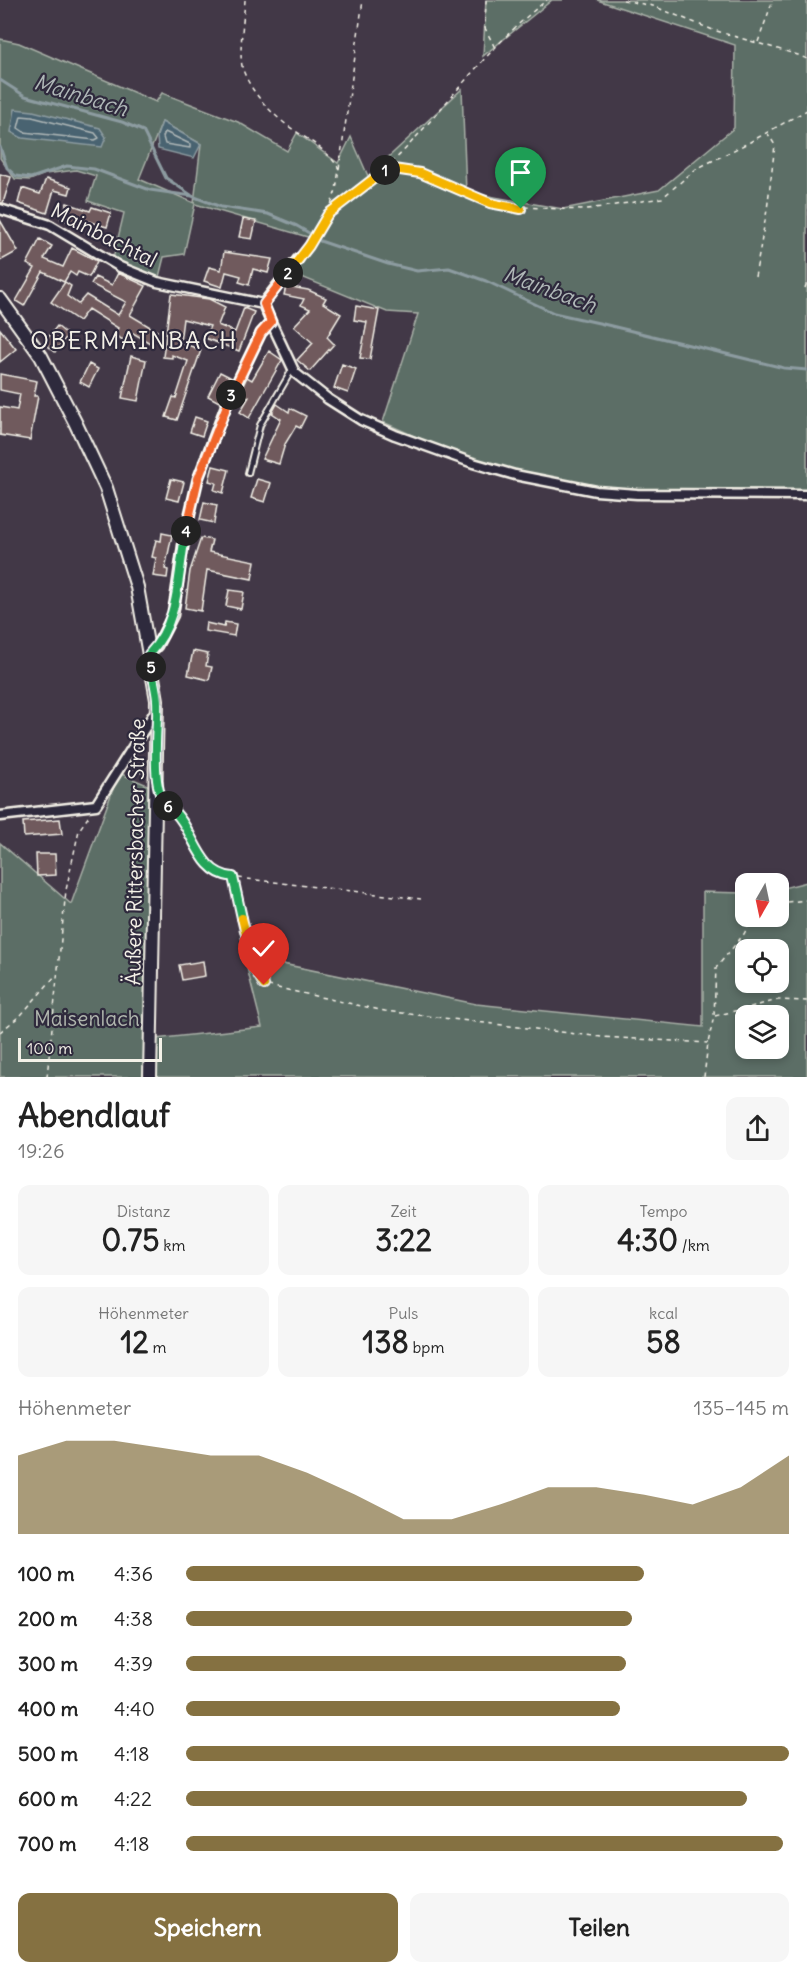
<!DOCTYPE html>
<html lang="de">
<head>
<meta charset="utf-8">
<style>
  :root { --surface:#fff; --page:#f6f6f6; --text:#222; --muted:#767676; --accent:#857141 }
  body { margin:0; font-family:Delius,sans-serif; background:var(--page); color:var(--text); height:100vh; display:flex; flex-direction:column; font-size:22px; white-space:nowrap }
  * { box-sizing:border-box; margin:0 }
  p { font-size:20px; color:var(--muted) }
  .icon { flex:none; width:33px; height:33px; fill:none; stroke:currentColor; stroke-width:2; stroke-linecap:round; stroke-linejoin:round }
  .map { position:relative; height:1077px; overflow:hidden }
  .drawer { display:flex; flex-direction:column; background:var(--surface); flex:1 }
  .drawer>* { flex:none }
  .needle { width:39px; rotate:189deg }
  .fabs { position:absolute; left:735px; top:873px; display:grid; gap:12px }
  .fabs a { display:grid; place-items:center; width:54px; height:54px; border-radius:12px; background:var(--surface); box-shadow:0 3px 9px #0003; font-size:30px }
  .scale { position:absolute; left:18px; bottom:15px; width:144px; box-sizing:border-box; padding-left:6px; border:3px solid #f4f1e8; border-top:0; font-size:16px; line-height:21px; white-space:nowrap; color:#f4f1e8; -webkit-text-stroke:4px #2f2a3d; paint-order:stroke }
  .pin { position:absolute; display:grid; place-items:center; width:51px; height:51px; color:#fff; margin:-62px -26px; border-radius:50% 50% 50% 0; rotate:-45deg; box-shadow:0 0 6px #0007 }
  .pin .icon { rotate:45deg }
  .km { position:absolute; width:30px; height:30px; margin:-15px; border-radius:50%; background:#222; color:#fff; font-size:16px; line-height:30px; text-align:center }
  .round { display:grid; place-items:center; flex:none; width:63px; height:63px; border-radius:12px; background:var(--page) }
  .summary { display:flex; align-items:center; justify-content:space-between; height:102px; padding:0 18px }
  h1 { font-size:33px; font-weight:800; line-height:45px }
  .figures { display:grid; grid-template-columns:repeat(3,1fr); gap:9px; height:102px; padding:6px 18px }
  .figures div { display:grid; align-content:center; border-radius:12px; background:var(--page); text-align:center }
  .figures b { font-size:30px; font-weight:800 }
  .figures small { font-size:16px; font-weight:400 }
  .figures p { font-size:16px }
  .chart { height:168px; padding:12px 18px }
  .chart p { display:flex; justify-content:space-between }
  .chart svg { width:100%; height:108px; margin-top:6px; fill:var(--accent); opacity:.7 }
  .action { display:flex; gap:12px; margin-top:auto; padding:12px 18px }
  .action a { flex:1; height:69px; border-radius:12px; background:var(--accent); color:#fff; font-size:24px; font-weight:800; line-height:69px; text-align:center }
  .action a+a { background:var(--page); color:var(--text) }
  ul { padding:0 18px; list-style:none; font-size:20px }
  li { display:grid; grid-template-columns:96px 72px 1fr; align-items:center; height:45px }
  li i { height:15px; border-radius:8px; background:var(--accent) }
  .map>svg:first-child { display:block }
  .green { fill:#5c6e66; stroke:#a8b0a7; stroke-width:1.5; fill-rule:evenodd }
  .water { fill:#496371; stroke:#8d9ca1; stroke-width:1.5 }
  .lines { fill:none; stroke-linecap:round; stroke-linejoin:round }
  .shore { stroke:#b0b8b8; stroke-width:1.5 }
  .stream { stroke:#8d9ca1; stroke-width:3 }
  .building { fill:#6f5a5d; stroke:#f4f1e8; stroke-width:1.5 }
  .lane-casing { stroke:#f4f1e8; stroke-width:8 }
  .street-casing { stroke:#f4f1e8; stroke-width:13 }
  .secondary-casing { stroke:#f4f1e8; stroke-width:16 }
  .path { stroke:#f4f1e8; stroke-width:1.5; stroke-dasharray:4.5 4.5; stroke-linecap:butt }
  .lane { stroke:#2f2a3d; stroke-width:4 }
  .street { stroke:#2f2a3d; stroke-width:8 }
  .secondary { stroke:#2f2a3d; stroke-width:12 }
  .split-1-casing { stroke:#fff; stroke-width:12 }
  .split-2-casing { stroke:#fff; stroke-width:12 }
  .split-3-casing { stroke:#fff; stroke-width:12 }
  .split-4-casing { stroke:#fff; stroke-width:12 }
  .split-5-casing { stroke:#fff; stroke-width:12 }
  .split-6-casing { stroke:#fff; stroke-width:12 }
  .split-7-casing { stroke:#fff; stroke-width:12 }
  .split-8-casing { stroke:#fff; stroke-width:12 }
  .split-1 { stroke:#f5b400; stroke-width:8 }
  .split-2 { stroke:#f5b400; stroke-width:8 }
  .split-3 { stroke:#f0652b; stroke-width:8 }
  .split-4 { stroke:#f0652b; stroke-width:8 }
  .split-5 { stroke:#22a559; stroke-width:8 }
  .split-6 { stroke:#22a559; stroke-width:8 }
  .split-7 { stroke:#22a559; stroke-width:8 }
  .split-8 { stroke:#f5b400; stroke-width:8 }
  .labels { text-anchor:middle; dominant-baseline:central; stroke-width:4.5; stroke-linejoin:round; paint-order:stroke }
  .street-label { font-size:21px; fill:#f4f1e8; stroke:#2f2a3d }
  .park-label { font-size:21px; fill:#b0b6ae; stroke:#2f2a3d }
  .water-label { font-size:22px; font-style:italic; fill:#b0b8b8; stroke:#2f2a3d }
  .quarter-label { font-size:24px; letter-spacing:1.5px; fill:#f4f1e8; stroke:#2f2a3d }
</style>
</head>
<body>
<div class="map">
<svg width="807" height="1077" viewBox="0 0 807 1077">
  <rect width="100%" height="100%" fill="#423847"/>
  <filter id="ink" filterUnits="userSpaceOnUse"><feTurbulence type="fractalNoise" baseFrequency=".0167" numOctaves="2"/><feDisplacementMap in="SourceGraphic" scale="12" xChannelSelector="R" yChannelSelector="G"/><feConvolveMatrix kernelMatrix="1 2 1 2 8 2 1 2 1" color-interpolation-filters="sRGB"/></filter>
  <g filter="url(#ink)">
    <!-- green -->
    <path class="green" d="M486,0H563H552L483,56Z
      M597,0H807V495L610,492L481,466L383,422L418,314L387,312L287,271L311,238L195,204L184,254L164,257L159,277L113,259L124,213L88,201L96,176L76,170L45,174L30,180L15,179L0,158V39L19,43L156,102L162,93L238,122L287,151L297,133L338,163L351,137L368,176L462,89L466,192L563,209L659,190L734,128L735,45ZM162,122L201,144L194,203L139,179Z
      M119,773L152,787L146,1040L262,1027L244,956L476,1004L703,1027V892L745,893L746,916H778L779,889L807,882V1077H0V843L71,904ZM746,950H778V982H746ZM746,1016H778V1048H746Z"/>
    <!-- water -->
    <path class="water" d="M15,109L33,111L100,128L106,137L102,147L22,138L11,132Z
      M162,122L201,144L194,158L158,149L157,136Z"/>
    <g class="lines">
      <!-- shore -->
      <path class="shore" d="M21,116L32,117L95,133L99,138L95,140L24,132L18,128Z
        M165,132L190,144V148L165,144L163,137Z"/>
      <!-- stream -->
      <path class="stream" d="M0,80L25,96L122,122L143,131L166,178L191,195
        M0,147L7,168L16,176L31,178L67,166L94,169L150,190L192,196L221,207L268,214L297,226L309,233
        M320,241L388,264L417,271L449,268L486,281L554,313L599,323L784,368L807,370"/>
    </g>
    <!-- building -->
    <path class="building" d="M0,174L11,177L3,203H0Z
      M46,179L71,187L69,194L54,190L47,213L18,203L22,188L40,194Z
      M67,203L90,211L92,207L111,213L107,227L80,219L78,224L61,219Z
      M243,219L256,221L252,239L239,237Z
      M0,220L18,251L0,261Z
      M40,239L52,246L44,259L63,267L72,248L97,261L89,277L78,272L76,276L70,272L64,282L43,272L24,306L16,301L35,268L27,264Z
      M224,252L272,259L268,273L253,269L249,285L239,282L241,276L226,272L222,287L204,281L209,267L221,270Z
      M118,273L146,286L130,315L157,331L150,343L133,333L127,342L114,335L118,328L88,309L79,321L51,302L65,282L71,286L67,296L78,304L86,295L118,315L126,302L91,284L95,277L112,285Z
      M286,286L308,290L326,298L323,303L341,314L327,337L334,344L310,371L297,360L313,343L294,326L310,309L301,305L304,299L284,295Z
      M171,294L209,299L225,307L218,325L235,332L244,308L254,312L239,351L205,338L210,326L183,319L180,342L201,350L177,420L166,417L173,397L176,398L188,361L172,355V358L163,357Z
      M356,306L379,310L370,359L360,358L367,322L354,320Z
      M57,326L68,335L55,352L44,343Z
      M0,329L16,349L0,362Z
      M269,351L282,360L249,418L240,412L249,397L240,392L247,377L252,380Z
      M131,356L146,360L138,401L122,398Z
      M89,364L98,369L89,387L80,382Z
      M342,364L356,369L348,393L334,388Z
      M220,372L232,378L219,402L208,396Z
      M0,374L37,381L34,396H38L30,440L0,435V407L17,410L20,394L0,390Z
      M277,404L289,412L290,408L306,416L300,428L296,426L285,444L279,464L262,459L281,419L272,413Z
      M195,417L207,421L202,436L190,432Z
      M213,466L229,470L223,493L214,490L216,483L209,481Z
      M171,479L184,482L179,501L166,498Z
      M257,479L271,483L265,502L251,498Z
      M204,502L217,505L214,523L200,520Z
      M162,533L172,535L165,569L168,570L167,578L153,576L156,558L152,557L156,540L161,541Z
      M201,538L212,540L209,552L255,561L252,579L207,570L201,611L185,608L190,571Z
      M229,590L244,592L241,609L226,606Z
      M225,622L236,624L234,636L205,631L206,623L224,627Z
      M193,651L208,654L206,666L212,667L209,680L188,675Z
      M60,819L62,834L24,837L23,822Z
      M36,854H55L56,875L37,876Z
      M203,961L205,976L182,980L179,965Z"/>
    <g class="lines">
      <!-- lane casing -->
      <g class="lane-casing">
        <path id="lane" d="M248,473L260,425L293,368"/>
      </g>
      <!-- street casing -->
      <g class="street-casing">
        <path id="street" d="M0,209L50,225L120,267L157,282L263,304
          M271,322L295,373L328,399L361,420L395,435L473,463L515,475L596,491L637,494L807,495
          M149,654L157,646L173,615L184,539L198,479L227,403L261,333L271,322L263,304L298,259
          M0,816L96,805L155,712"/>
      </g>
      <!-- secondary casing -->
      <g class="secondary-casing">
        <path id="secondary" d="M0,299L41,356L75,422L106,488L137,587L157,700L150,1077"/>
      </g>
      <!-- path -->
      <path class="path" d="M245,0C244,17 238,55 243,70C252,94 273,116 294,130C311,142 328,150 339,169
        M486,0L485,28L495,48
        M623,0L653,6L713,30L798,55L807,59
        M758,42L773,0
        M387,168L420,173L473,197L504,206L581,210L662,198L696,169L750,142L807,110
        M328,214C356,192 384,173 408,146C453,97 494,41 547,0
        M305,251L328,214L336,190L363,0
        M755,277L767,210L775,145L768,134
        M805,288L807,282
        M130,767L144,774
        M166,805C192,823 195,858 221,876L421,899
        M233,877L254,968L264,985L385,1011L602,1037L708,1043
        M778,903L807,900
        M715,1016L778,1000L807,1001
        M0,1032L21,1015L56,975
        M47,1077L66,890L79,830L89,816
        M704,1077L708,1043L714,1016L716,968L744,934L753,916"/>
      <!-- lane -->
      <use href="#lane" class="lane"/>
      <!-- street -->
      <use href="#street" class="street"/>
      <!-- secondary -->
      <use href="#secondary" class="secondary"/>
    </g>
  </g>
  <g class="lines" filter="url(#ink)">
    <!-- split-1 casing -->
    <g class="split-1-casing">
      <path id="split-1" d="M385,170L387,168L420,173L490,203L521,209"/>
    </g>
    <!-- split-2 casing -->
    <g class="split-2-casing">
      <path id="split-2" d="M288,273L309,246L328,214L385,170"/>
    </g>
    <!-- split-3 casing -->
    <g class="split-3-casing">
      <path id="split-3" d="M231,395L261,333L271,322L264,304L288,273"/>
    </g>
    <!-- split-4 casing -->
    <g class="split-4-casing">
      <path id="split-4" d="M186,531L198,479L231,395"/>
    </g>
    <!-- split-5 casing -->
    <g class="split-5-casing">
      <path id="split-5" d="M151,667L149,654C181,620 177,575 186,531"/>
    </g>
    <!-- split-6 casing -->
    <g class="split-6-casing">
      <path id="split-6" d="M151,667C153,678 156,689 157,700C159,724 148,792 168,806"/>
    </g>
    <!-- split-7 casing -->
    <g class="split-7-casing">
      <path id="split-7" d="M168,806C196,827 195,873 233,877L242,918"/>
    </g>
    <!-- split-8 casing -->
    <g class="split-8-casing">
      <path id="split-8" d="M242,918L254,968L264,985"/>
    </g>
    <!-- split-1 -->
    <use href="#split-1" class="split-1"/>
    <!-- split-2 -->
    <use href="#split-2" class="split-2"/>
    <!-- split-3 -->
    <use href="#split-3" class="split-3"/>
    <!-- split-4 -->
    <use href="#split-4" class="split-4"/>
    <!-- split-5 -->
    <use href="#split-5" class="split-5"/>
    <!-- split-6 -->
    <use href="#split-6" class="split-6"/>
    <!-- split-7 -->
    <use href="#split-7" class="split-7"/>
    <!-- split-8 -->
    <use href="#split-8" class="split-8"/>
  </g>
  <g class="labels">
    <!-- street labels -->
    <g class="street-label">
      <text transform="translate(104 235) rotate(27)">Mainbachtal</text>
      <text transform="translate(135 852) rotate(-89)">Äußere Rittersbacher Straße</text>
    </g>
    <!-- park labels -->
    <g class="park-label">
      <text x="87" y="1018">Maisenlach</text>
    </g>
    <!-- water labels -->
    <g class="water-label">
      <text transform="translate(81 95) rotate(17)">Mainbach</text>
      <text transform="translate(550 289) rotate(20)">Mainbach</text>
    </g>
    <!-- quarter labels -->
    <g class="quarter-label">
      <text x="134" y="340">OBERMAINBACH</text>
    </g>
  </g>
</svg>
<div class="fabs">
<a><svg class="needle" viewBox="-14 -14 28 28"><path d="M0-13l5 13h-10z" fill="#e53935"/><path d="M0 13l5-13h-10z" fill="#767676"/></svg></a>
<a><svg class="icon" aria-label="locate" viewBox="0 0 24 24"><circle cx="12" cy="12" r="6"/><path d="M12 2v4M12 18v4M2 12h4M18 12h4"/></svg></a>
<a><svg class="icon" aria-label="layers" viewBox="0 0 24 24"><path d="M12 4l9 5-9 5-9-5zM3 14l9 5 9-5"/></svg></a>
</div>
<div class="scale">100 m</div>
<div class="pin" style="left:521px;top:209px;background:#1e9e55"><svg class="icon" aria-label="arrive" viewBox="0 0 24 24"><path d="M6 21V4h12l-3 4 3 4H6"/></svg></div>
<div class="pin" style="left:264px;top:985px;background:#d93025"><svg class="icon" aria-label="check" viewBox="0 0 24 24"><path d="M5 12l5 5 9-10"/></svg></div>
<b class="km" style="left:385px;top:170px">1</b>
<b class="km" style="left:288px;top:273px">2</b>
<b class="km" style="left:231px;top:395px">3</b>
<b class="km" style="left:186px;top:531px">4</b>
<b class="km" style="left:151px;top:667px">5</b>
<b class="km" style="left:168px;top:806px">6</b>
</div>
<section class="drawer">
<div class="summary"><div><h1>Abendlauf</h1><p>19:26</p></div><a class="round"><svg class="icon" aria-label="share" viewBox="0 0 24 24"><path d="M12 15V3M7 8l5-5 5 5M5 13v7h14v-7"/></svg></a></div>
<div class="figures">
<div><p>Distanz</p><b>0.75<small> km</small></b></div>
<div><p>Zeit</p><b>3:22</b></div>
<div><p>Tempo</p><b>4:30<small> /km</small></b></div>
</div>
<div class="figures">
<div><p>Höhenmeter</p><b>12<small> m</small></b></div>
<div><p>Puls</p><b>138<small> bpm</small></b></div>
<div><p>kcal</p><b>58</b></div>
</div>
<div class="chart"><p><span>Höhenmeter</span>135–145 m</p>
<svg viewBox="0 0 160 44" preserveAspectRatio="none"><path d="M0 44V12L10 6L20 6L30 9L40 12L50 12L60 19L70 28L80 38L90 38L100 32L110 25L120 25L130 28L140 32L150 25L160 12V44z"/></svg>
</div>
<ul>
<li><b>100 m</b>4:36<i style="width:76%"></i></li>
<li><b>200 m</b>4:38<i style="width:74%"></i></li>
<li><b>300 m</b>4:39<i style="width:73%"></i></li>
<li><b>400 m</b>4:40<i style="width:72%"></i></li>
<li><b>500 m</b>4:18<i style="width:100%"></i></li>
<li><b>600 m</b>4:22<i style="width:93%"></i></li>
<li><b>700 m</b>4:18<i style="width:99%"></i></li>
</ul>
<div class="action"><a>Speichern</a><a>Teilen</a></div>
</section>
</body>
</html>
